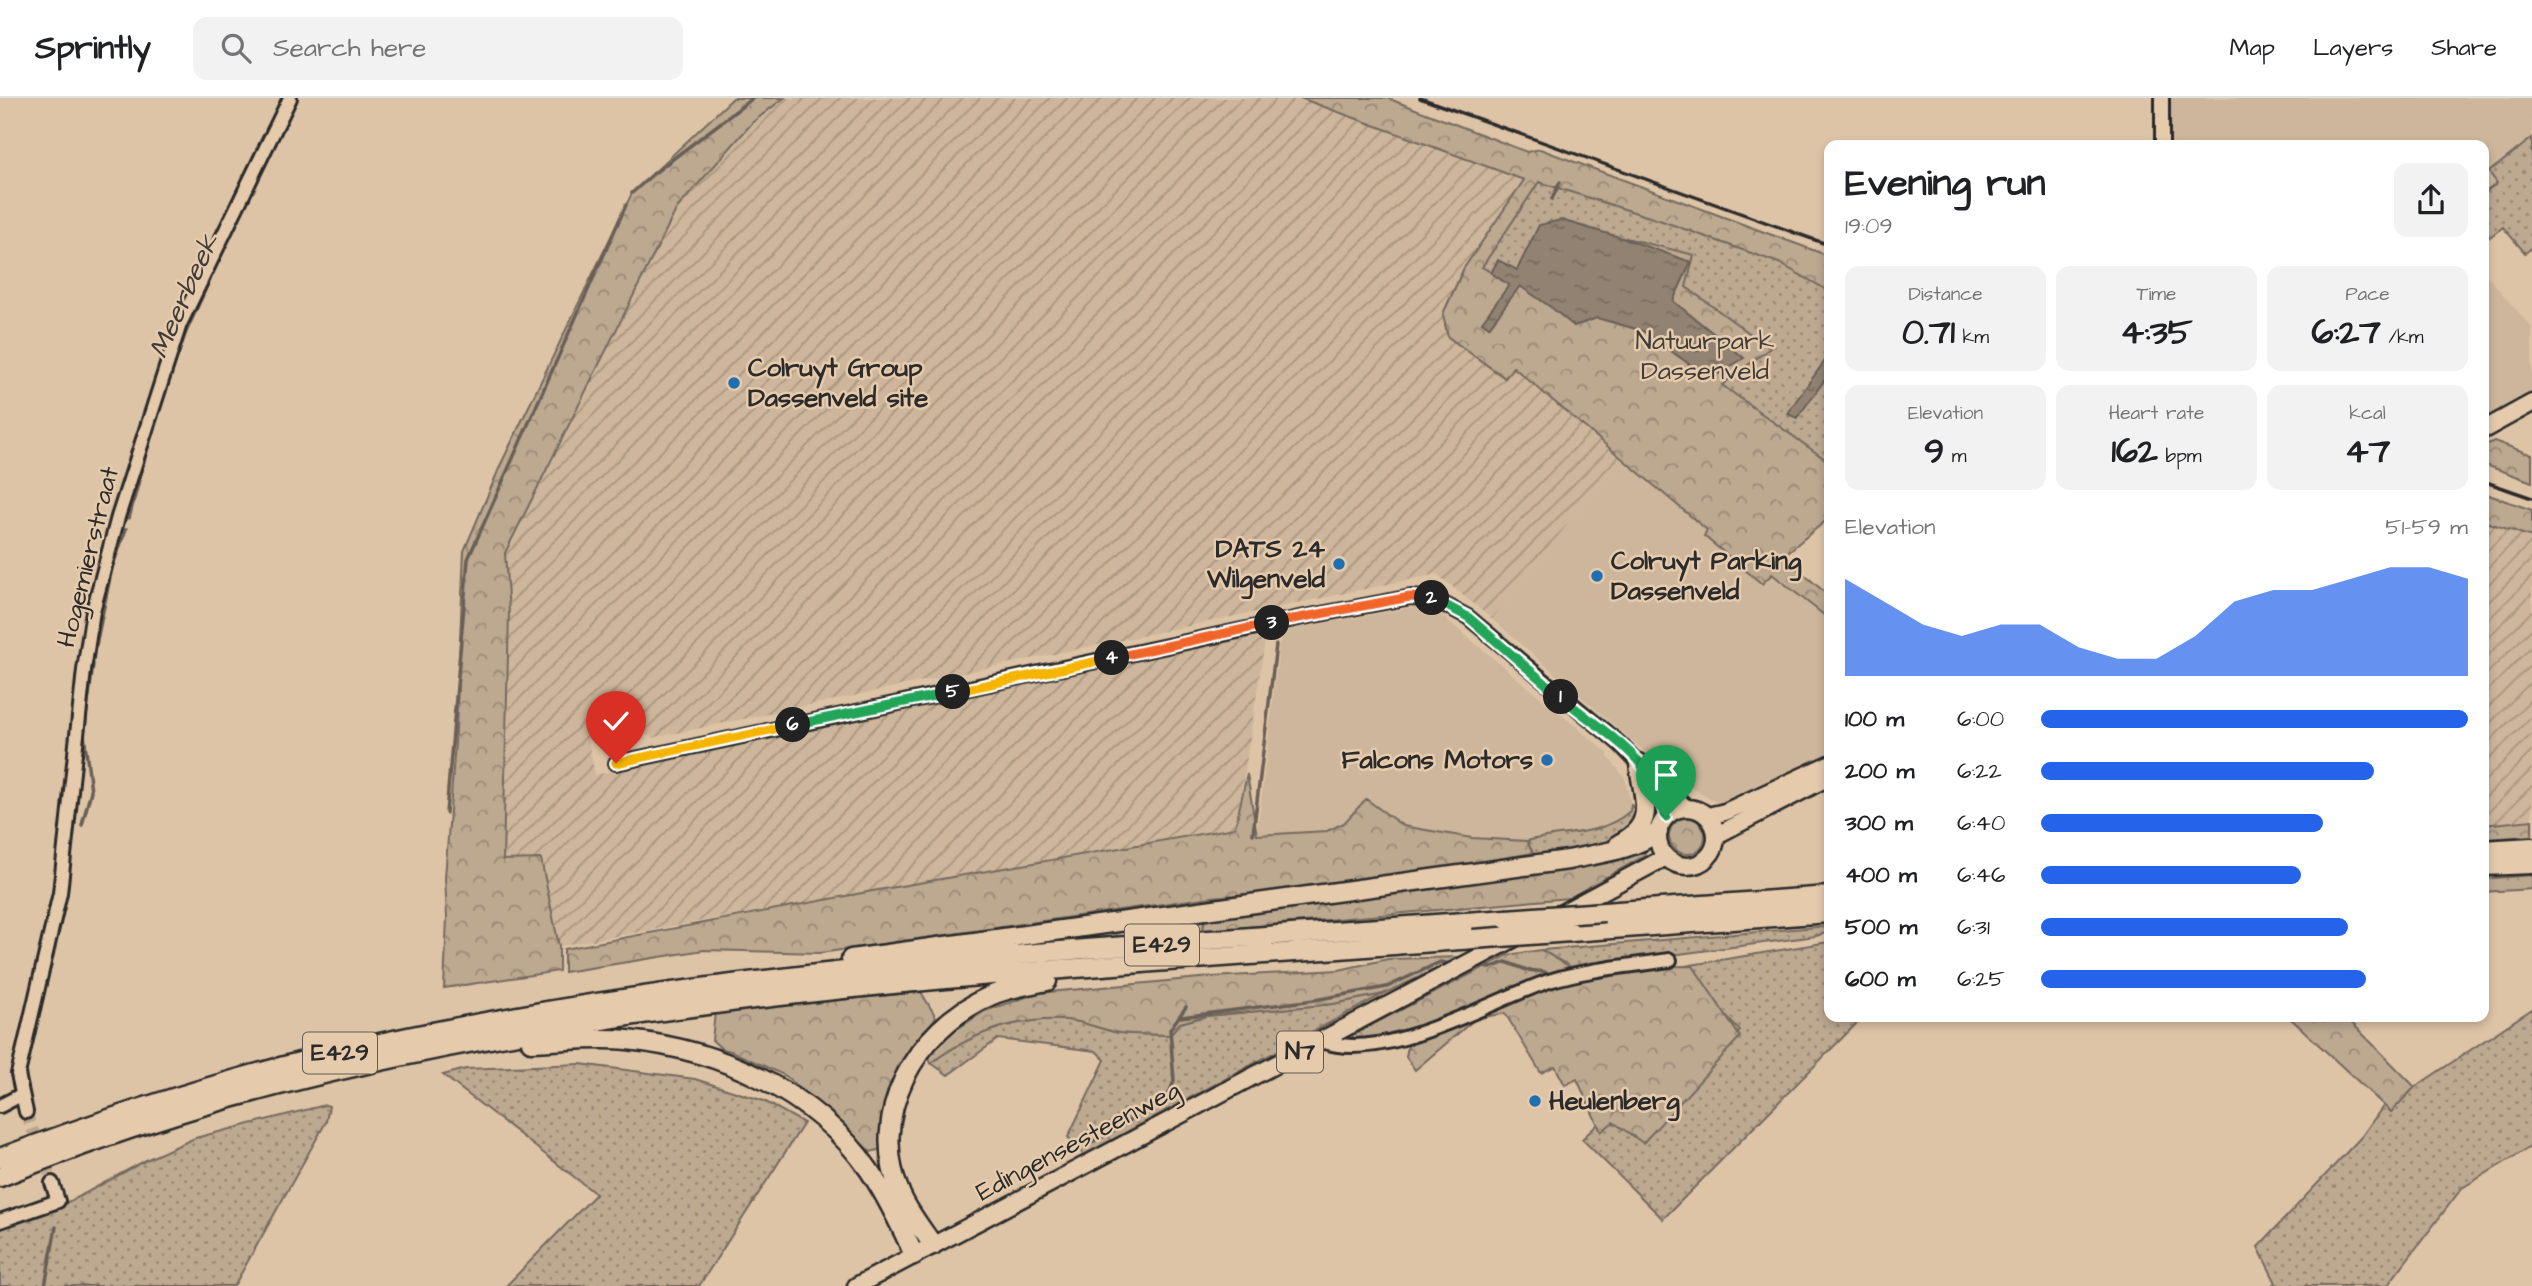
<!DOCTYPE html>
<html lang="en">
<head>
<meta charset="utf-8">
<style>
  :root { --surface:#fff; --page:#f2f2f2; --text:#202124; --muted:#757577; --line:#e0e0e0; --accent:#2563eb }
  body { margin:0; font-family:"Architects Daughter",sans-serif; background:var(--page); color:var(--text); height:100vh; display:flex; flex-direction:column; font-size:26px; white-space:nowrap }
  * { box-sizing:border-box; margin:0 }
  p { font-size:23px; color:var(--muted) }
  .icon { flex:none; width:38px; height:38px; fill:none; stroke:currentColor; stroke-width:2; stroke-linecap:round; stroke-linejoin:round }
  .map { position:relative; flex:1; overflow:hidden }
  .panel { position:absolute; left:1824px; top:42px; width:665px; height:882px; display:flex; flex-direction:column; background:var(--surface); border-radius:14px; box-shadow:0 4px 10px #0003 }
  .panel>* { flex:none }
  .pin { position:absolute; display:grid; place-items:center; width:60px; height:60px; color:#fff; margin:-72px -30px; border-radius:50% 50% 50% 0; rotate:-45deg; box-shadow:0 0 7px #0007 }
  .pin .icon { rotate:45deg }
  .km { position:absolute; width:35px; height:35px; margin:-18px; border-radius:50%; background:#222; color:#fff; font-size:19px; line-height:35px; text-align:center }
  .round { display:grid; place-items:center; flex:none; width:74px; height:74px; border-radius:14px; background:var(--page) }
  .head { display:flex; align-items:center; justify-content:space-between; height:119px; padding:0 21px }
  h1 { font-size:38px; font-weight:700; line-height:52px }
  .metrics { display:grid; grid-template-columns:repeat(3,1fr); gap:10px; height:119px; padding:7px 21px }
  .metrics div { display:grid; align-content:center; border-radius:14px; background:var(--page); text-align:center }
  .metrics b { font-size:35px; font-weight:700 }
  .metrics small { font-size:19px; font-weight:400 }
  .metrics p { font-size:19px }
  .chart { height:196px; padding:14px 21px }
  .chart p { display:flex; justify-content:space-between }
  .chart svg { width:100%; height:126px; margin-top:7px; fill:var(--accent); opacity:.7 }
  ul { padding:0 21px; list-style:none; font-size:23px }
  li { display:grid; grid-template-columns:112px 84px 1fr; align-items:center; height:52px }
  li i { height:18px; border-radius:9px; background:var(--accent) }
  header { display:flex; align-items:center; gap:42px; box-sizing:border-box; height:98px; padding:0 35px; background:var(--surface); border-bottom:2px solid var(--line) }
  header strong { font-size:33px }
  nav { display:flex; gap:38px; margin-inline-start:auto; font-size:24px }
  .search { width:490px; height:63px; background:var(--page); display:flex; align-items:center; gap:18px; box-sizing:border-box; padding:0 24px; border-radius:14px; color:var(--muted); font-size:26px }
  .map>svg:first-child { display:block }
  .built { fill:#cdb69b }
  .industrial { fill:url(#industrial-furrows) }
  .green { fill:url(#green-dots); stroke:#746a5e; stroke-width:2 }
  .forest { fill:url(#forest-crowns); stroke:#746a5e; stroke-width:2 }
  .water { fill:url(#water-ripples); stroke:#695f56; stroke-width:2 }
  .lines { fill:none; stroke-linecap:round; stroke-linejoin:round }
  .stream { stroke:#695f56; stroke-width:3.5 }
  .minor-tunnel { stroke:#baa58e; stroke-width:12; stroke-dasharray:12 6; stroke-linecap:butt }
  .minor-casing { stroke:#2b2b2b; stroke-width:18 }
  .major-casing { stroke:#2b2b2b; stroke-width:21 }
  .highway-casing { stroke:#2b2b2b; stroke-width:23 }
  .minor { stroke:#e5caac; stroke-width:12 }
  .major { stroke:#e5caac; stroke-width:16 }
  .highway { stroke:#e5caac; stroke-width:18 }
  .rail { stroke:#2b2b2b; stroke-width:3.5 }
  .highway-bridge-casing { stroke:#2b2b2b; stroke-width:23; stroke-linecap:butt }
  .highway-bridge { stroke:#e5caac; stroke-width:18 }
  .split-1-casing { stroke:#fff; stroke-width:14 }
  .split-2-casing { stroke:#fff; stroke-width:14 }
  .split-3-casing { stroke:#fff; stroke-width:14 }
  .split-4-casing { stroke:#fff; stroke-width:14 }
  .split-5-casing { stroke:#fff; stroke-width:14 }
  .split-6-casing { stroke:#fff; stroke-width:14 }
  .split-7-casing { stroke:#fff; stroke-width:14 }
  .split-1 { stroke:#22a559; stroke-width:9 }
  .split-2 { stroke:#22a559; stroke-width:9 }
  .split-3 { stroke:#f0652b; stroke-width:9 }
  .split-4 { stroke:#f0652b; stroke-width:9 }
  .split-5 { stroke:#f5b400; stroke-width:9 }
  .split-6 { stroke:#22a559; stroke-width:9 }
  .split-7 { stroke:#f5b400; stroke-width:9 }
  .poi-dot { fill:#1f6fb2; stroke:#e5caac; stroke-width:2.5 }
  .labels { text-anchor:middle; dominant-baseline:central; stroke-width:5; stroke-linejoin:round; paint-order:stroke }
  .shield { fill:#e5caac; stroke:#635b52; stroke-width:2 }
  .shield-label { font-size:24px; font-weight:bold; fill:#2b2b2b }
  .park-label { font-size:26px; fill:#413e3a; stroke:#e5caac }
  .poi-label { font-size:26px; font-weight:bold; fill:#2b2b2b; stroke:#e5caac; text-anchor:start }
  .street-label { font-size:26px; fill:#2b2b2b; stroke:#e5caac }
  .water-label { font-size:28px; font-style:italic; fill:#403c39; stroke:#e5caac }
</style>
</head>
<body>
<header>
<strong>Sprintly</strong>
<div class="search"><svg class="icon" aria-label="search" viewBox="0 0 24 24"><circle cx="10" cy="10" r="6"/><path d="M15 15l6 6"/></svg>Search here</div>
<nav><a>Map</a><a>Layers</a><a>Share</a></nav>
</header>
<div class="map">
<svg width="2532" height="1188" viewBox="0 0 2532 1188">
  <defs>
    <pattern id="industrial-furrows" width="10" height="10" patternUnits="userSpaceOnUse" patternTransform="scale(1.75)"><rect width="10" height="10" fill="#cdb69b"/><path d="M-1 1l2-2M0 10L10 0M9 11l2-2" fill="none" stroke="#a7947f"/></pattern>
    <pattern id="green-dots" width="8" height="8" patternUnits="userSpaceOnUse" patternTransform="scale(1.75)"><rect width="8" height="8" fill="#bda890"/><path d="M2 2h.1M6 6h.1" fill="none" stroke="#9a8976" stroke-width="1.8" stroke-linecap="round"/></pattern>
    <pattern id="forest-crowns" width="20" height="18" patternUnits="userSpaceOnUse" patternTransform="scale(1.75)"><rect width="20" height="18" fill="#bda890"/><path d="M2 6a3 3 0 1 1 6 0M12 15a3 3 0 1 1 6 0" fill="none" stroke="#9a8976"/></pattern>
    <pattern id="water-ripples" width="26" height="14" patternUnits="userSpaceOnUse" patternTransform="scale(1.75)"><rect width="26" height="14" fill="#928272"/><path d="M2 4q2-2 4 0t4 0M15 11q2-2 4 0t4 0" fill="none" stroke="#776b5e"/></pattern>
  </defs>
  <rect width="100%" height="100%" fill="#dec4a7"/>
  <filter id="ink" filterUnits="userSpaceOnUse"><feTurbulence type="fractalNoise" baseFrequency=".0143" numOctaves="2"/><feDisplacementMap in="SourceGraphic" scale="14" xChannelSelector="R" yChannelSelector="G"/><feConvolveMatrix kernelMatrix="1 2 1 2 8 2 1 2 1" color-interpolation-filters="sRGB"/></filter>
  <g filter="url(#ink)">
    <!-- built -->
    <path class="built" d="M2167,0H2532V40L2490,74L2498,85L2483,96V47H2167Z
      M2483,173L2532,230V293L2483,320Z
      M1620,361L1707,432L1704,438L1761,486L1771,476L1829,522V654L1723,708L1676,681L1492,521Z
      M1415,509H1431L1609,656L1607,658L1625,680L1631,707V713L1618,724L1605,730L1527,743L1472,740L1402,728L1367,701L1344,725L1327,733L1257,737L1281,533Z"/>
    <!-- industrial -->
    <path class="industrial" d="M784,0H1300L1525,82L1464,170L1505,280L1513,268L1620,361L1492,521L1437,476L652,640L651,637L646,638L642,619L604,606L584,622L595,677L1266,536L1236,730L559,848L541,761L503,762L509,515L505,455L677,110L753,24Z
      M2483,423L2532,439V722L2483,727Z"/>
    <!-- green -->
    <path class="green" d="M2532,40V150L2525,155L2503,129L2483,144V96L2497,85L2489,74Z
      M1539,84L1829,170V420L1517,262L1505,280L1448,239L1443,216L1464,170Z
      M1631,707L1638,715C1635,721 1633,731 1628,735C1604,755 1563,754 1534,758L1527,743C1563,733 1601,739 1630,713Z
      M1205,819L1203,833L988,854V851Z
      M1829,828V834L1816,838L1572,870L1542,852Z
      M1829,844V919H1863L1663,1121L1582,1041L1612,1013L1641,1036L1740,933L1679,869Z
      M1383,896L1084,1057L1068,1039L1105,962L1096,953L998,941L948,977L931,965C971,935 1017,919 1067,922C1086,923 1102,932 1120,935C1136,937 1153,936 1169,937L1180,925L1206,918L1333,906Z
      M2532,911V1048L2462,1090L2387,1188H2270L2276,1185L2258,1149L2362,1038L2384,1007L2391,1013L2415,989Z
      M580,966L695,981L764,1003L804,1025L699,1188H506L596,1096L443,977L466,971Z
      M325,1007L329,1008L326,1024L234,1188H0V1127L73,1102L148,1061L195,1040Z"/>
    <!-- forest -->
    <path class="forest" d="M733,0H784L753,24L677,110L505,455L509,515L503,762L541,761L559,848V873L444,890L447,819L445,780L456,631L464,453L501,366L632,95Z
      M1300,0H1387L1527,54L1540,51L1829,158V193L1779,165L1662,123L1539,84L1482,169L1510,186L1625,155L1626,140L1694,157L1686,189L1770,250L1722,287L1829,364V420L1783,458L1829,498V521L1772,476L1762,486L1704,438L1707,432L1513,269L1505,280L1448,239L1443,216L1464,170L1524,82Z
      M2494,343L2532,357V384L2483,366V348Z
      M2483,395L2532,412V439L2483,423Z
      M1247,676L1257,737L1327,733L1344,725L1366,701L1403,728L1472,740L1527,743L1533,755L1325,790L1211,799L820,855L704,852L564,874V851L878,792L1235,730Z
      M1669 738a18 18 0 1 1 36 0a18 18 0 1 1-36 0Z
      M2532,722V738L2483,741V727Z
      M1647,748L1644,758L1569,800L1203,833L1205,819L1552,774Z
      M2532,777V791L2483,794V781Z
      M1541,852L1572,870L1693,868L1740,939L1643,1045L1613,1024L1601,1034L1577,981L1565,987L1555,968L1541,975L1505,915L1475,921L1415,972L1406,959L1408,947L1456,926L1355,943L1352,937L1508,857Z
      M1463,859L1383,896L1333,906L1206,918L1180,925L1169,937C1153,936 1136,937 1120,935C1102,932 1086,924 1067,922C1017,919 971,935 931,965L929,959L943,940L985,913L1038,895L1211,879L1339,872L1388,861Z
      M921,894L936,919L893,980L882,1051L871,1054L786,978L731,953L722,951L712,942L715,914Z
      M2289,919H2346L2415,989L2391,1014Z"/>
    <!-- water -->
    <path class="water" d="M1561,122L1626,141L1691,164L1673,203L1744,260L1710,281L1643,233L1597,220L1574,228L1552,210L1520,188L1489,229L1482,224L1509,187L1491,175L1498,162L1517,172L1539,127Z
      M1829,257V276L1797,320L1788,316L1791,310Z"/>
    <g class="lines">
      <!-- stream -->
      <path class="stream" d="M288,19L297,0
        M632,95L653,76L753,0
        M1552,101L1560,84
        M165,293L186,234L225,148
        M129,420L149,344
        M96,547L112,470L126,431
        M446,715L468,461L626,107
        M82,727L91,693L84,636L93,566
        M1253,736L1276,547
        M1473,868L1490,870L1506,864L1527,872L1545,874
        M1181,919L1314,902L1387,889L1440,864L1451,866
        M1086,1047L1108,1036L1168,998L1174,983L1170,931L1186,909
        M45,1188L56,1129"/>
      <!-- minor-tunnel -->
      <path class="minor-tunnel" d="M26,1014L52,1085"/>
      <!-- minor casing -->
      <g class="minor-casing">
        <path id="minor" d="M2162,47V0
          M616,665L1299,520L1411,499L1434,501L1468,519L1620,646L1652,680L1688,709
          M1652,680L1666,718
          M1322,943C1385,966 1487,904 1549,883C1588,871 1630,868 1670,862
          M0,1008L21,997
          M26,1014L18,976L60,795L84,572L93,513L118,419L180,226L290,0
          M0,1123L58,1103L52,1085"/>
      </g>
      <!-- major casing -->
      <g class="major-casing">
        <path id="major" d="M2483,332L2532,305
          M1658 739a29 29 0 1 1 58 0a29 29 0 1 1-58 0Z
          M1708,718L1725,714L1829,666
          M1717,737L1829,679
          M1560,816L1666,759
          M856,1188L1519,838"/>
      </g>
      <!-- highway casing -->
      <g class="highway-casing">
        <path id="highway" d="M1619,746C1659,725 1642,700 1639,665
          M2483,752L2532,749
          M2483,768L2532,766
          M1604,814L1829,798
          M1571,834L1829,815
          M851,861L1568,762C1599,755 1631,753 1658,734
          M531,944C563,943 595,939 627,942C719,951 815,994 869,1072C887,1099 901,1128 914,1157
          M0,1060C122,1014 247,974 375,946C747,865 1128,849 1506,821
          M0,1079C65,1053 132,1029 199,1009C612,889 1046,874 1473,841
          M933,1147C922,1131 909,1115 901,1097C866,1018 915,931 990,898C1008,890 1028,887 1047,883"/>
      </g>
      <!-- minor -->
      <use href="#minor" class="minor"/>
      <!-- major -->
      <use href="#major" class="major"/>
      <!-- highway -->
      <use href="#highway" class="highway"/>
      <!-- rail -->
      <path class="rail" d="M1420,0L1829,147
        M2483,383L2532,400"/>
      <!-- highway-bridge casing -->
      <g class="highway-bridge-casing">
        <path id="highway-bridge" d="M1506,821L1604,814
          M1473,841L1571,834"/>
      </g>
      <!-- highway-bridge -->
      <use href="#highway-bridge" class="highway-bridge"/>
    </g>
  </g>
  <g class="lines" filter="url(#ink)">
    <!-- split-1 casing -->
    <g class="split-1-casing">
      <path id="split-1" d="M1561,599C1591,624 1628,646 1650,678C1658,689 1661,706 1666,719"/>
    </g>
    <!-- split-2 casing -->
    <g class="split-2-casing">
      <path id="split-2" d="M1432,500L1468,519L1561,599"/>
    </g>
    <!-- split-3 casing -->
    <g class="split-3-casing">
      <path id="split-3" d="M1272,525L1410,499L1432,500"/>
    </g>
    <!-- split-4 casing -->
    <g class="split-4-casing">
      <path id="split-4" d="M1112,560L1272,525"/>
    </g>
    <!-- split-5 casing -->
    <g class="split-5-casing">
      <path id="split-5" d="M953,594L1112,560"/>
    </g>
    <!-- split-6 casing -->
    <g class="split-6-casing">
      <path id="split-6" d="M793,627L953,594"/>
    </g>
    <!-- split-7 casing -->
    <g class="split-7-casing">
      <path id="split-7" d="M616,665L793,627"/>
    </g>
    <!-- split-1 -->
    <use href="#split-1" class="split-1"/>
    <!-- split-2 -->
    <use href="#split-2" class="split-2"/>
    <!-- split-3 -->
    <use href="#split-3" class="split-3"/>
    <!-- split-4 -->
    <use href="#split-4" class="split-4"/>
    <!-- split-5 -->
    <use href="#split-5" class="split-5"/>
    <!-- split-6 -->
    <use href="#split-6" class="split-6"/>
    <!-- split-7 -->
    <use href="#split-7" class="split-7"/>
  </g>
  <!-- markers -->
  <g class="poi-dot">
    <circle cx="734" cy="285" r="7"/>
    <circle cx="1339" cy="466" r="7"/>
    <circle cx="1597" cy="478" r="7"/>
    <circle cx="1547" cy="662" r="7"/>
    <circle cx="1535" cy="1003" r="7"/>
  </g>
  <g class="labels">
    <!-- shield labels -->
    <g class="shield">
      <rect x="1125" y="826.5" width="74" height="41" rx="5"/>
      <rect x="1277" y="933.5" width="46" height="41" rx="5"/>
      <rect x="303" y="934.5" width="74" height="41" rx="5"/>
    </g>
    <g class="shield-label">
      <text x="1162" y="847">E429</text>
      <text x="1300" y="954">N7</text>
      <text x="340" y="955">E429</text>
    </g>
    <!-- park labels -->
    <g class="park-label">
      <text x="1705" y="243">Natuurpark<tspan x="1705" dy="30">Dassenveld</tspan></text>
    </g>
    <!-- poi labels -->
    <g class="poi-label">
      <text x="748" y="270">Colruyt Group<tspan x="748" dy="30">Dassenveld site</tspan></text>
      <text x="1325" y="451" text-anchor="end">DATS 24<tspan x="1325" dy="30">Wilgenveld</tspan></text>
      <text x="1611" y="463">Colruyt Parking<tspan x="1611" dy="30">Dassenveld</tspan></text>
      <text x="1533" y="662" text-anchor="end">Falcons Motors</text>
      <text x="1549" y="1003">Heulenberg</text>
    </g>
    <!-- street labels -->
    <g class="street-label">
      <text transform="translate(88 459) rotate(-76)">Hogemierstraat</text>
      <text transform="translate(1078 1043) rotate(-28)">Edingensesteenweg</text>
    </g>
    <!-- water labels -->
    <g class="water-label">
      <text transform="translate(184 198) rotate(-66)">Meerbeek</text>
    </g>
  </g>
</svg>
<div class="pin" style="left:1666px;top:719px;background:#1e9e55"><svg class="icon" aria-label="arrive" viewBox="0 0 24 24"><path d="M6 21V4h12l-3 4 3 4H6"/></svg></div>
<div class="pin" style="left:616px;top:665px;background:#d93025"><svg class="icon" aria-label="check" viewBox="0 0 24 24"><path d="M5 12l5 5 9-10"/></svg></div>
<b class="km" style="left:1561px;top:599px">1</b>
<b class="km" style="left:1432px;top:500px">2</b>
<b class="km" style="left:1272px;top:525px">3</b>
<b class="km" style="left:1112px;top:560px">4</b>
<b class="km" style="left:953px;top:594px">5</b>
<b class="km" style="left:793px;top:627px">6</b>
<section class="panel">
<div class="head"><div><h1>Evening run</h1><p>19:09</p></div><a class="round"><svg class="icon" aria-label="share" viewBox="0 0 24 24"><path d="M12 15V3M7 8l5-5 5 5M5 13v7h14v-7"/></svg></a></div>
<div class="metrics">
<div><p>Distance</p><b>0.71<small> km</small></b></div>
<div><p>Time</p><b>4:35</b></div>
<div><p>Pace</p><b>6:27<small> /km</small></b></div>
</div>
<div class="metrics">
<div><p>Elevation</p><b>9<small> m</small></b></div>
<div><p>Heart rate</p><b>162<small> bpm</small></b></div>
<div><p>kcal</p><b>47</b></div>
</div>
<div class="chart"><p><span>Elevation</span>51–59 m</p>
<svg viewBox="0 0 160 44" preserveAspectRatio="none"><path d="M0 44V10L10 18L20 26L30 30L40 26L50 26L60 34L70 38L80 38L90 30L100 18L110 14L120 14L130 10L140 6L150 6L160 10V44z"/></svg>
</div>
<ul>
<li><b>100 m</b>6:00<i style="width:100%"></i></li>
<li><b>200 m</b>6:22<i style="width:78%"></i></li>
<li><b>300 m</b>6:40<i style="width:66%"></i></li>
<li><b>400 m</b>6:46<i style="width:61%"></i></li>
<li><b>500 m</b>6:31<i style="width:72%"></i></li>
<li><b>600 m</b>6:25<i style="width:76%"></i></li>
</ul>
</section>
</div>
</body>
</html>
